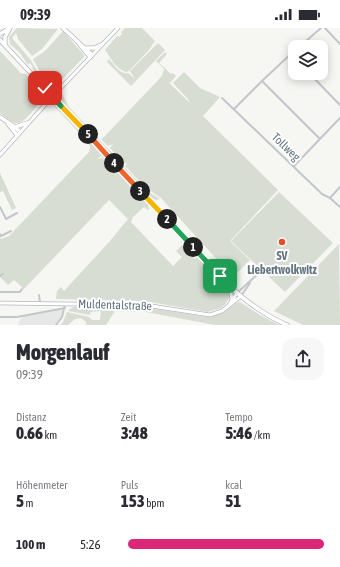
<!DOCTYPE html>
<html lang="de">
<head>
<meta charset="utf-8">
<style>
  :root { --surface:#fff; --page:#f7f7f7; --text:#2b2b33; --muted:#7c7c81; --accent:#db2777 }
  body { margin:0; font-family:"Asap Condensed",sans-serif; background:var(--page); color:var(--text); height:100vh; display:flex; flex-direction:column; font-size:15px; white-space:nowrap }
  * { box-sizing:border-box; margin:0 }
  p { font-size:13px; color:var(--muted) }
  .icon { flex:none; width:22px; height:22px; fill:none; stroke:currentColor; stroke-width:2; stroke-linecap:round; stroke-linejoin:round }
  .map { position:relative; height:297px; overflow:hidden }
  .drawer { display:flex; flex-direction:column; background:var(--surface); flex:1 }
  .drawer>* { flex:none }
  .fabs { position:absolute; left:288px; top:12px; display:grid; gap:8px }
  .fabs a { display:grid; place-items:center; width:40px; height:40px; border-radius:8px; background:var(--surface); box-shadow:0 2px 10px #0003; font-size:20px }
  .pin { position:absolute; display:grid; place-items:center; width:34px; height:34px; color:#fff; margin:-17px; border-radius:8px; box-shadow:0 2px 6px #0006 }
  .km { position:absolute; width:20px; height:20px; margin:-10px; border-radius:50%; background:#222; color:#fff; font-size:11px; line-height:20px; text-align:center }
  .round { display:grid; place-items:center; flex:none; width:42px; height:42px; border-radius:12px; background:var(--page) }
  .head { display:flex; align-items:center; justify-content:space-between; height:68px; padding:0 16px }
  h1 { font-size:22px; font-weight:800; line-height:30px }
  .figures { display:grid; grid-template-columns:repeat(3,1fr); gap:6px; height:68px; padding:4px 16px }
  .figures div { display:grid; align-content:center }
  .figures b { font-size:17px; font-weight:800 }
  .figures small { font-size:11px; font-weight:400 }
  .figures p { font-size:11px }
  ul { padding:0 16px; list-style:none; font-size:13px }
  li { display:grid; grid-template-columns:64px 48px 1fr; align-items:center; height:30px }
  li i { height:10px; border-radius:5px; background:var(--accent) }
  .status { display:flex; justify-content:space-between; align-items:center; height:28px; padding:0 20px; background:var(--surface); direction:ltr }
  .status svg { height:11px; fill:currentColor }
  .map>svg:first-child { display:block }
  .built { fill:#e6e7e6 }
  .green { fill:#d7ddd3 }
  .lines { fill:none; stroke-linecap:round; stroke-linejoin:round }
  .secondary-casing { stroke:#b3b9bd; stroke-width:4.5 }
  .primary-casing { stroke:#b6babe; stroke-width:5 }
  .minor { stroke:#c3c7ca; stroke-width:2 }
  .secondary { stroke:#fff; stroke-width:3 }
  .primary { stroke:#fff; stroke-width:3.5 }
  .secondary-bridge-casing { stroke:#b3b9bd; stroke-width:4.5; stroke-linecap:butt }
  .secondary-bridge { stroke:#fff; stroke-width:3 }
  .split-1-casing { stroke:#fff; stroke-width:8 }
  .split-2-casing { stroke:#fff; stroke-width:8 }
  .split-3-casing { stroke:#fff; stroke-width:8 }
  .split-4-casing { stroke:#fff; stroke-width:8 }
  .split-5-casing { stroke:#fff; stroke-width:8 }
  .split-6-casing { stroke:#fff; stroke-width:8 }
  .split-7-casing { stroke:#fff; stroke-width:8 }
  .split-1 { stroke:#22a559; stroke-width:5 }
  .split-2 { stroke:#22a559; stroke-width:5 }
  .split-3 { stroke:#f5b400; stroke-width:5 }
  .split-4 { stroke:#f0652b; stroke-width:5 }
  .split-5 { stroke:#f0652b; stroke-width:5 }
  .split-6 { stroke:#f5b400; stroke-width:5 }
  .split-7 { stroke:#22a559; stroke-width:5 }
  .poi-dot { fill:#e24f25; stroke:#fff; stroke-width:1.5 }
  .labels { text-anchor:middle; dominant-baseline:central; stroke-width:4; stroke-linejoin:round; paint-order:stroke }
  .street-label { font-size:12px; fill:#657683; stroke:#fff }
  .poi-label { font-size:12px; font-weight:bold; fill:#657683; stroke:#fff }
</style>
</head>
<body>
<div class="status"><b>09:39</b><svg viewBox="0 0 49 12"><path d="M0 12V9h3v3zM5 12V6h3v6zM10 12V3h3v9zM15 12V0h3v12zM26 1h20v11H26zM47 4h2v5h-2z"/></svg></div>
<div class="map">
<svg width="340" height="297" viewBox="0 0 340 297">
  <rect width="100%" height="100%" fill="#f6f6f2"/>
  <!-- built -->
  <path class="built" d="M56,282H62V285L61,290L55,297H19L18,296L22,289Z"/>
  <!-- green -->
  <path class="green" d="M17,0L58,1L42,21L32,28L18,11L16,5L12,10L30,31L41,50L50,58L52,56L42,48L33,31L45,23L63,3L83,26L84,29L51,63L35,45L31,36L29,35L28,37L20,25L10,16L9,9Z
    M125,0H142L155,13L148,23L129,43L126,44C116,41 111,30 105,22L117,8L119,9L122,6L121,4Z
    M158,15L165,22L131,58L107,34L109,31C115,37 120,47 128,45L135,51L130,43Z
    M0,23L19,43L20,45L26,46L45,66C40,73 26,96 16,95C10,94 5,89 0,85Z
    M165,24L167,26L159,35L171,46L173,45L176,48L170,55L167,53L190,75L188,71L173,55L184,44L200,60L220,69L203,88L278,162L230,213L250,232L235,247L232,248L161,170L146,160L125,138L127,135H124L110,120L113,116L108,118L101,111L105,108L162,48L164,41L156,33Z
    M61,64L69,79L115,128L114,131L56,69Z
    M56,76L110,134L108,135L101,128L97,131L102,130L116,145L115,148L117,145L110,137L111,135L148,174L149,181L148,182L144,179L133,189L131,194L173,238L182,229L176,223L182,217L195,231L198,228L224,256L231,266L225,277L221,280L208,284L144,273L56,271L57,263L61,259L64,263L110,213L128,191L109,172L22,263L20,262L22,259L14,252L8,257L0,249V209L1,211L9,208L89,124L90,119L88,114L54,78Z
    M116,130L147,163L160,171L156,172L150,170L114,132Z
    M0,145L16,180L12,182L3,163L0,164Z
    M279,164L333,215L285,264L231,213Z
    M339,216L340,297H303L274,283Z
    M240,274L260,287L279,297H215L146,284L115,283L106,297H86V294L81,290L75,291L68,297H60L63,294L67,284L89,289L92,292H100L101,283L90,284V287L68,283L73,279H142L207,289L223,285L236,275Z"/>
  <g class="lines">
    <!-- secondary casing -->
    <g class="secondary-casing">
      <path id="secondary" d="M54,67L118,0
        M0,127L51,70
        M230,259L232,272
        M0,275L145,277L210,287L222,283L241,268
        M229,277L237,265"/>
    </g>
    <!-- primary casing -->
    <g class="primary-casing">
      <path id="primary" d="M63,0L92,27
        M0,6L8,1
        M0,12L227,256C245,273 264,287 287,297
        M5,17V9L10,0
        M80,17L90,29
        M87,20H94L101,17
        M0,89L15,99L20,104
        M8,96L17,107
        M15,99L27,95"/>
    </g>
    <!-- minor -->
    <path class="minor" d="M325,0L340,16
      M299,19L321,0
      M290,26L295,31
      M309,45L340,77
      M262,53L320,111
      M222,70L322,166L330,170L340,179
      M234,81L262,53L295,22
      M294,138L340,90
      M330,170L340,159
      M0,179L6,191L17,185
      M0,206L1,208L11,203
      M0,248L3,246
      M0,264H20L21,262
      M237,265L262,242
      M39,267L40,275
      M241,268L250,255
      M0,289H17L65,280
      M56,297L62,289L65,276"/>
    <!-- secondary -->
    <use href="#secondary" class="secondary"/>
    <!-- primary -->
    <use href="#primary" class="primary"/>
    <!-- secondary-bridge casing -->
    <g class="secondary-bridge-casing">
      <path id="secondary-bridge" d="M51,70L54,67"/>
    </g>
    <!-- secondary-bridge -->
    <use href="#secondary-bridge" class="secondary-bridge"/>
  </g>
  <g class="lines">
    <!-- split-1 casing -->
    <g class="split-1-casing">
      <path id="split-1" d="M193,219L220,248"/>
    </g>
    <!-- split-2 casing -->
    <g class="split-2-casing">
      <path id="split-2" d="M167,191L193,219"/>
    </g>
    <!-- split-3 casing -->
    <g class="split-3-casing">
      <path id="split-3" d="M140,163L167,191"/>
    </g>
    <!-- split-4 casing -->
    <g class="split-4-casing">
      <path id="split-4" d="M114,135L140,163"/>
    </g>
    <!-- split-5 casing -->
    <g class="split-5-casing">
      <path id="split-5" d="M88,106L114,135"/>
    </g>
    <!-- split-6 casing -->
    <g class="split-6-casing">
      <path id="split-6" d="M61,78L88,106"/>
    </g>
    <!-- split-7 casing -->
    <g class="split-7-casing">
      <path id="split-7" d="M45,60L61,78"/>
    </g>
    <!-- split-1 -->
    <use href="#split-1" class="split-1"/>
    <!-- split-2 -->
    <use href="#split-2" class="split-2"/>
    <!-- split-3 -->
    <use href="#split-3" class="split-3"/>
    <!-- split-4 -->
    <use href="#split-4" class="split-4"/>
    <!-- split-5 -->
    <use href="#split-5" class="split-5"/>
    <!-- split-6 -->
    <use href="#split-6" class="split-6"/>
    <!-- split-7 -->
    <use href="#split-7" class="split-7"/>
  </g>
  <!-- markers -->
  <circle class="poi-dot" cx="282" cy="214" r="4"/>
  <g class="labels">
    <!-- street labels -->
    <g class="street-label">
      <text transform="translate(286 119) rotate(44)">Tollweg</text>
      <text transform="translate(115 277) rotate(2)">Muldentalstraße</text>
    </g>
    <!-- poi labels -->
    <g class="poi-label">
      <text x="282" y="228">SV<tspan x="282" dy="14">Liebertwolkwitz</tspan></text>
    </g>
  </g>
</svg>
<div class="fabs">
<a><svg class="icon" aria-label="layers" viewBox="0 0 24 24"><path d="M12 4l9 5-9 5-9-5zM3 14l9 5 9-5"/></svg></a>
</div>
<div class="pin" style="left:220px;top:248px;background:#1e9e55"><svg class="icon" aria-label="arrive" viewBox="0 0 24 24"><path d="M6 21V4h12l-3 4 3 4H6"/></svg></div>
<div class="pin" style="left:45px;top:60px;background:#d93025"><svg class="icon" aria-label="check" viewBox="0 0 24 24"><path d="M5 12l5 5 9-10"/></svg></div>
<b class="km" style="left:193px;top:219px">1</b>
<b class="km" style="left:167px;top:191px">2</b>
<b class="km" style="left:140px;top:163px">3</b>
<b class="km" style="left:114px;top:135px">4</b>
<b class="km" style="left:88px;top:106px">5</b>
</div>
<section class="drawer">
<div class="head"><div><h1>Morgenlauf</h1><p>09:39</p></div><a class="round"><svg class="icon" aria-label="share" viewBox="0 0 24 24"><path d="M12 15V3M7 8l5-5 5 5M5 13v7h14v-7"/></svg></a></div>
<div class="figures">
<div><p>Distanz</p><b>0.66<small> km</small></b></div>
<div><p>Zeit</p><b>3:48</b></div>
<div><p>Tempo</p><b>5:46<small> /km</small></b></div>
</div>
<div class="figures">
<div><p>Höhenmeter</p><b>5<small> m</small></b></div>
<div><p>Puls</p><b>153<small> bpm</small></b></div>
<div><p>kcal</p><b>51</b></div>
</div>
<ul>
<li><b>100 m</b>5:26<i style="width:100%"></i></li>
</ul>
</section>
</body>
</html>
